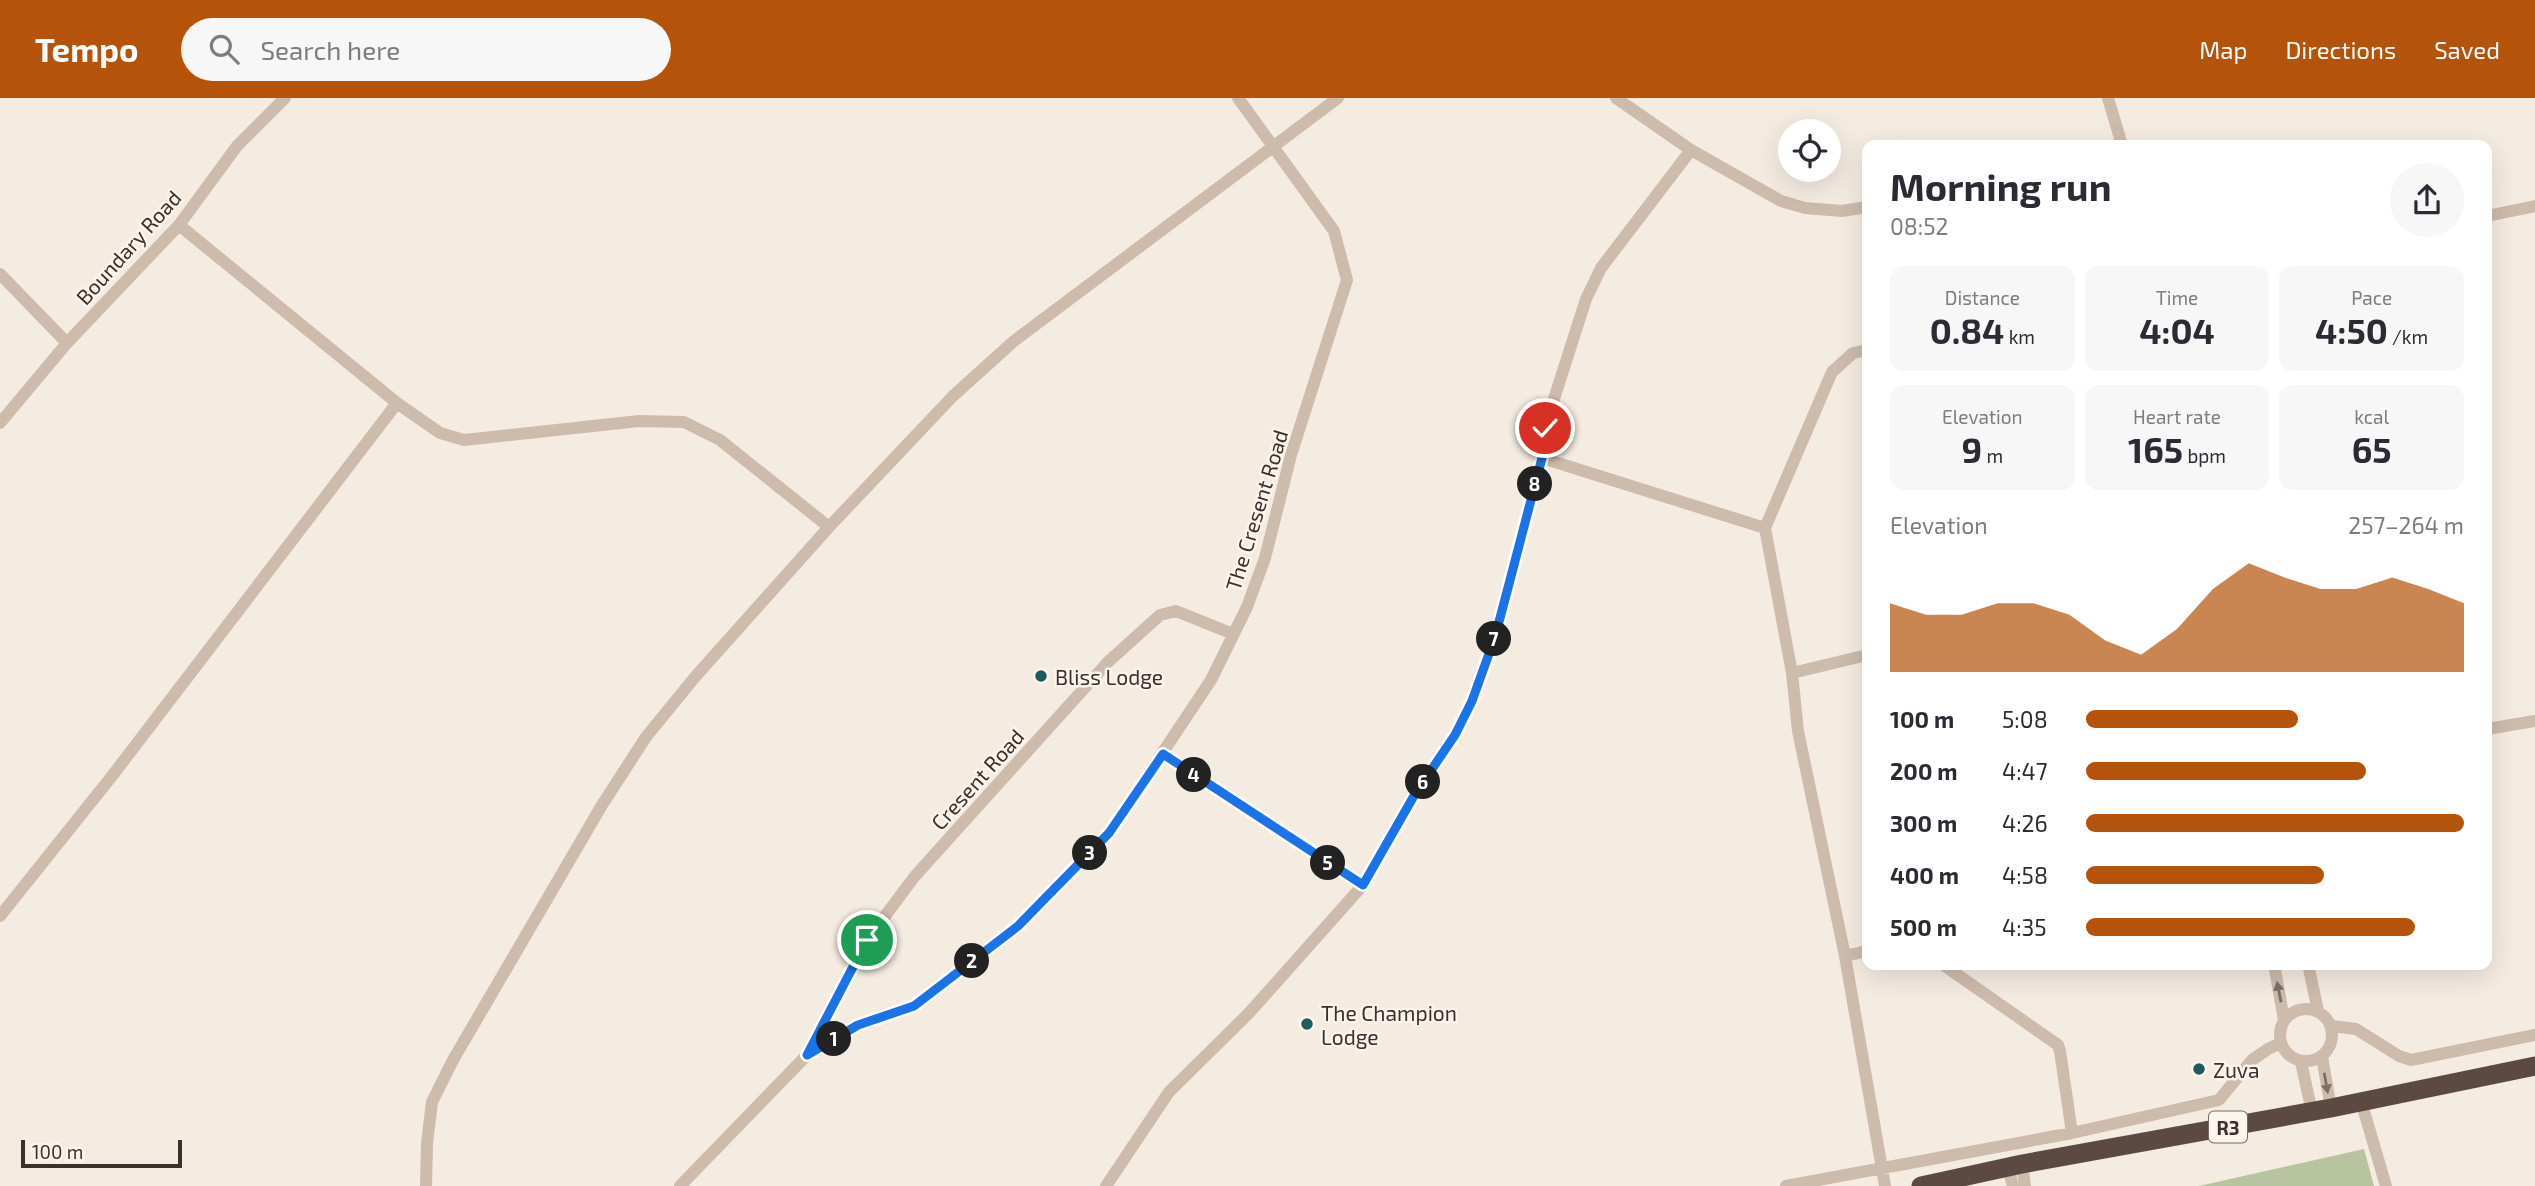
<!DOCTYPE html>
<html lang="en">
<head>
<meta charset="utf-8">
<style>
  :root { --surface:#fff; --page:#f7f7f7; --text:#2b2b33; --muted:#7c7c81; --accent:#b45309 }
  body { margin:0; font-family:"Exo 2",sans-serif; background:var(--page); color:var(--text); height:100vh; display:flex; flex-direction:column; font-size:26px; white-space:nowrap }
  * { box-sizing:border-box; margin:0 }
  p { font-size:23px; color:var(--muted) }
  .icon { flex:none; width:38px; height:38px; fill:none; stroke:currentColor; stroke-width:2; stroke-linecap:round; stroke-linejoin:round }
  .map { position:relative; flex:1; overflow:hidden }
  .sheet { position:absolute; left:1862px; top:42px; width:630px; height:830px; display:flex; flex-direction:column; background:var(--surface); border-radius:14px; box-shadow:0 7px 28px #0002 }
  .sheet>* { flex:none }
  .fabs { position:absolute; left:1778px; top:21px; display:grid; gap:14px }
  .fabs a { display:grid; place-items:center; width:63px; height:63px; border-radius:50%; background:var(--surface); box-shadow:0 7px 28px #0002; font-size:35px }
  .scale { position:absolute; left:21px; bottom:18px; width:161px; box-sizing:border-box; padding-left:7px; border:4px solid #3b302b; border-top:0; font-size:19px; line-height:24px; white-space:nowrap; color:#3b302b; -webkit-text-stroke:5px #fbf5ee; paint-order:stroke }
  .pin { position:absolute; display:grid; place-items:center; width:60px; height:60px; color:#fff; margin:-30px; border:4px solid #fff; border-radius:50%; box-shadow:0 2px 7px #0007 }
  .km { position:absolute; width:35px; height:35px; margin:-18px; border-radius:50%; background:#222; color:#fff; font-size:19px; line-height:35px; text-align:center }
  .round { display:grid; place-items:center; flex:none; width:74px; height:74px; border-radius:37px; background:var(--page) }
  .headline { display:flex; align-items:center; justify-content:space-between; height:119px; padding:0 28px }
  h1 { font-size:38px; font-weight:700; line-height:52px }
  .stats { display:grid; grid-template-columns:repeat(3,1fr); gap:10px; height:119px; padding:7px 28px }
  .stats div { display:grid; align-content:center; border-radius:14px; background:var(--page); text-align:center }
  .stats b { font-size:35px; font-weight:700 }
  .stats small { font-size:19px; font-weight:400 }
  .stats p { font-size:19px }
  .chart { height:196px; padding:14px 28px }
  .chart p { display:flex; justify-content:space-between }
  .chart svg { width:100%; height:126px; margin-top:7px; fill:var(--accent); opacity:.7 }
  ul { padding:0 28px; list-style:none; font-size:23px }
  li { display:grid; grid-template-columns:112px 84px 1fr; align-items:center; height:52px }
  li i { height:18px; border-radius:9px; background:var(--accent) }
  header { display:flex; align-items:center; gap:42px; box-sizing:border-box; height:98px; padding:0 35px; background:var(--accent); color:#fff }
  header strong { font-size:33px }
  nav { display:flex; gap:38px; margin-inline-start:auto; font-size:24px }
  .search { width:490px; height:63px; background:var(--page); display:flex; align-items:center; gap:18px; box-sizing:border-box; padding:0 24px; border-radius:38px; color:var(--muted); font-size:26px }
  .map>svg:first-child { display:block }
  .green { fill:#b8c4a0 }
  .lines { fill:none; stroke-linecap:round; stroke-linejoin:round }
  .minor { stroke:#cdbbac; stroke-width:12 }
  .highway { stroke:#5c4a42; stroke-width:19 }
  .oneway { fill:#7d6f65 }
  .route-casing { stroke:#fff; stroke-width:14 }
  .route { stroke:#1a73e8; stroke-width:9 }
  .poi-dot { fill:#1f5a5e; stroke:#fbf5ee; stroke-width:2.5 }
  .labels { text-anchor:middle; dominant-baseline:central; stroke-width:5; stroke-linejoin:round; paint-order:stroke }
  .shield { fill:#fbf5ee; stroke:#756b66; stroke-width:2 }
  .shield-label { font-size:19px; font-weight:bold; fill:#3b302b }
  .street-label { font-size:21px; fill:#3b302b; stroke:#fbf5ee }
  .poi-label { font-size:21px; fill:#3b302b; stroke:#fbf5ee; text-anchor:start }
</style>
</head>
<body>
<header>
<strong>Tempo</strong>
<div class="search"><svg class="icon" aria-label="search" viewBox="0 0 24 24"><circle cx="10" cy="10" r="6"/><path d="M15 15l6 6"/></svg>Search here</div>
<nav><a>Map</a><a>Directions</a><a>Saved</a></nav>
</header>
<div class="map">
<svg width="2535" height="1088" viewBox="0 0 2535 1088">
  <rect width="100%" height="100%" fill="#f4ebe1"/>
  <!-- green -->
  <path class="green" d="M2364,1051L2374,1088H2199Z"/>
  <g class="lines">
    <!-- minor -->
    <path class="minor" d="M1616,0L1691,52L1781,103L1805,110L1842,113L1867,109
      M2108,0L2122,47
      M2487,118L2535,108
      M179,127L397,305L440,335L464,342L639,323L684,324L720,342L829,429
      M0,176L67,245
      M1867,252L1853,255L1832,274L1765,430L1792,575L1798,633L1845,858L1885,1088
      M0,325L67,245L179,127L237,48L285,0
      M1542,360L1765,430
      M1792,575L1867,557
      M2487,631L2535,623
      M1163,656L1363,787
      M0,818L112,678L397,305
      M1845,858L1867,853
      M1942,866L2058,947L2060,953L2072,1035
      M2274,866L2284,922
      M2308,866L2318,913
      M2280 937a26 26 0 1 1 52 0a26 26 0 1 1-52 0Z
      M2332,928L2356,931L2399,958L2411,962L2535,937
      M808,955L867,842L915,778L1108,564L1160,517L1176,513L1233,536
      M2322,959L2331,1010
      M2301,964L2312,1014
      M2361,1003L2386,1088
      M2022,1066L2025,1088
      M2008,1070L2013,1088
      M426,1088L427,1045L432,1004L453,962L602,707L646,639L695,579L829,429L953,298L1014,243L1338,0
      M680,1088L807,957L858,927L914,908L1018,828L1109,735L1211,582L1247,509L1265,460L1291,357L1347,182L1334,133L1238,0
      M1106,1088L1169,994L1249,915L1363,787L1414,696L1455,637L1472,603L1495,539L1542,360L1545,329L1586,201L1601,170L1691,52
      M1786,1088L2072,1035L2219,1002L2252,962L2268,951L2281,945"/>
    <!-- highway -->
    <path class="highway" d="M1921,1088L2022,1066L2331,1010L2535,968"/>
  </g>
  <!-- one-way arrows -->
  <defs><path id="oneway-solid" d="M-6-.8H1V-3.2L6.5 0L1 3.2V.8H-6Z" transform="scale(1.75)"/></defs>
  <g class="oneway">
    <use href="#oneway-solid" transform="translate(2279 894) rotate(-101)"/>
    <use href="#oneway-solid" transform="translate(2326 985) rotate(80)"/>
  </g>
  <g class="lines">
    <!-- route casing -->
    <g class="route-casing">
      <path id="route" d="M867,842L807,957L858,927L914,908L1018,828L1109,735L1163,656L1363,787L1415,696L1455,637L1472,603L1495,539L1509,486L1542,360L1545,330"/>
    </g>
    <!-- route -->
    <use href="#route" class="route"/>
  </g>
  <!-- markers -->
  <g class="poi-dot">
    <circle cx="1041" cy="578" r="7"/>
    <circle cx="1307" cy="926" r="7"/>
    <circle cx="2199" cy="971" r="7"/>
  </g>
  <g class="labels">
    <!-- shield labels -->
    <rect class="shield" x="2209" y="1013.5" width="38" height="31" rx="5"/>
    <g class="shield-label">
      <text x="2228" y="1029">R3</text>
    </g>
    <!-- street labels -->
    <g class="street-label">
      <text transform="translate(128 149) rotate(-48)">Boundary Road</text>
      <text transform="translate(1256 412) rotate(-73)">The Cresent Road</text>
      <text transform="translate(977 681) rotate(-48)">Cresent Road</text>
    </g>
    <!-- poi labels -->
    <g class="poi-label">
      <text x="1055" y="578">Bliss Lodge</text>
      <text x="1321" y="914">The Champion<tspan x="1321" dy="24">Lodge</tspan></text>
      <text x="2213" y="971">Zuva</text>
    </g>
  </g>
</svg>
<div class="fabs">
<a><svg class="icon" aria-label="locate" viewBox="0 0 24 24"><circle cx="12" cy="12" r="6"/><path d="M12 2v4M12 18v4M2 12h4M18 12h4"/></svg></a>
</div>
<div class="scale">100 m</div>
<div class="pin" style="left:867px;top:842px;background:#1e9e55"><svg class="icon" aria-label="arrive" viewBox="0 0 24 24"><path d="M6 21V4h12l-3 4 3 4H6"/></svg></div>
<div class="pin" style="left:1545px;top:330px;background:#d93025"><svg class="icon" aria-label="check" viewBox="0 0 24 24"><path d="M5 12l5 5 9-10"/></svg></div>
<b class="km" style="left:834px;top:941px">1</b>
<b class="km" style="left:972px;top:863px">2</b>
<b class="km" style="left:1090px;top:755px">3</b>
<b class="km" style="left:1194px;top:677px">4</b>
<b class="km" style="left:1328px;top:765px">5</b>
<b class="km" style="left:1423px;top:684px">6</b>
<b class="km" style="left:1494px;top:541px">7</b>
<b class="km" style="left:1535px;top:386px">8</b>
<section class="sheet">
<div class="headline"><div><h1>Morning run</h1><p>08:52</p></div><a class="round"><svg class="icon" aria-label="share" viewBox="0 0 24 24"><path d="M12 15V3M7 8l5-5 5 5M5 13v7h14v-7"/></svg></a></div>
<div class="stats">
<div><p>Distance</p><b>0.84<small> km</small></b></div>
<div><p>Time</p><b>4:04</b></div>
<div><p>Pace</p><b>4:50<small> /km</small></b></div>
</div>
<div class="stats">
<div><p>Elevation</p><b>9<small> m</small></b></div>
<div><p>Heart rate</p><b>165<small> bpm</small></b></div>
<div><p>kcal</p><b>65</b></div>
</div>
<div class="chart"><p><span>Elevation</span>257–264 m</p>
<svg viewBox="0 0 160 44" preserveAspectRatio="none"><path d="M0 44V20L10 24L20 24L30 20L40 20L50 24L60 33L70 38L80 29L90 15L100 6L110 11L120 15L130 15L140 11L150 15L160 20V44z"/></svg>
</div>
<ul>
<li><b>100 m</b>5:08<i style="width:56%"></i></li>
<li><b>200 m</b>4:47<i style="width:74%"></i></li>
<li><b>300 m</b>4:26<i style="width:100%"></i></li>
<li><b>400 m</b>4:58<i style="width:63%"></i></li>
<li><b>500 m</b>4:35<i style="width:87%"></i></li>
</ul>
</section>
</div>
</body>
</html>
